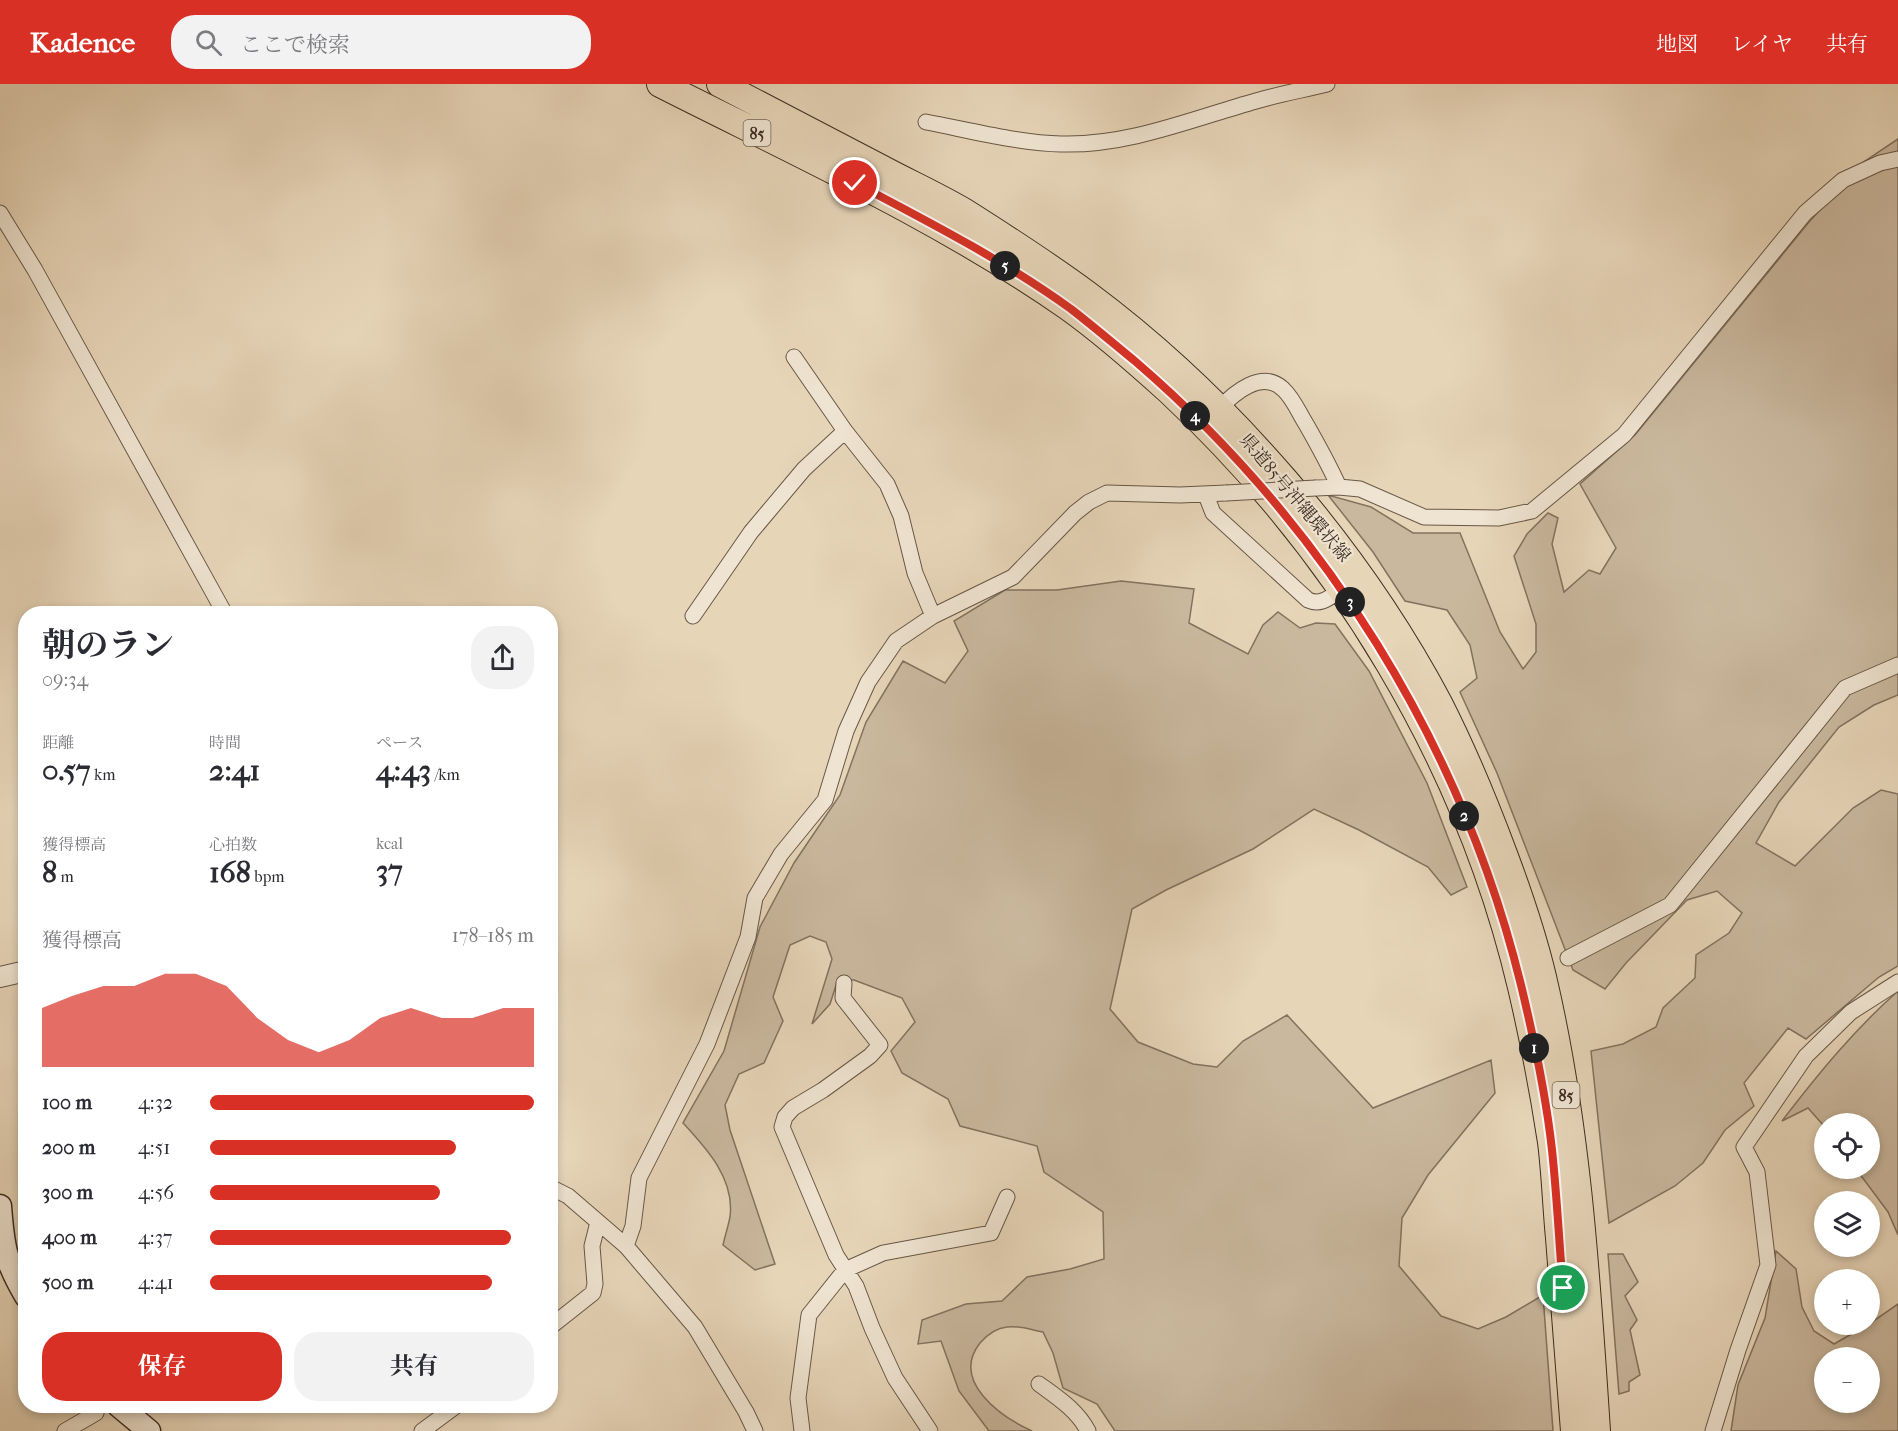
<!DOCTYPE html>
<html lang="ja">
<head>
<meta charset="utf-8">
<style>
  :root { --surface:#fff; --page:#f2f2f3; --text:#2b2b33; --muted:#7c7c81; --accent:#d93025 }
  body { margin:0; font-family:"IM FELL French Canon","Noto Serif JP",serif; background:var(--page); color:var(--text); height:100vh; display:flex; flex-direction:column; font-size:22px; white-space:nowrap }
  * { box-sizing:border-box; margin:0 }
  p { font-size:20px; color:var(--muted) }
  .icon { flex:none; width:33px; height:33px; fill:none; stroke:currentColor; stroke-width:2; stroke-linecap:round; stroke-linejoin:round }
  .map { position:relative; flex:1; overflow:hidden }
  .panel { position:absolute; left:18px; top:522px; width:540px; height:807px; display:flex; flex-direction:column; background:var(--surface); border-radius:24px; box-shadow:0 3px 9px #0003 }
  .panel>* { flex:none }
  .tools { position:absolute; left:1814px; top:1029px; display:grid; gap:12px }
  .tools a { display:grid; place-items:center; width:66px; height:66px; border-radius:50%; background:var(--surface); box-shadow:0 3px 9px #0003; font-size:30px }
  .pin { position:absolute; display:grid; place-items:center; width:51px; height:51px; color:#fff; margin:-26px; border:3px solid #fff; border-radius:50%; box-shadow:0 2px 6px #0007 }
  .km { position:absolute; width:30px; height:30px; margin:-15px; border-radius:50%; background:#222; color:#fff; font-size:16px; line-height:30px; text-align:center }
  .round { display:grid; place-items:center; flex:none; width:63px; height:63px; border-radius:24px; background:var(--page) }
  .head { display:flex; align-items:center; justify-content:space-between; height:102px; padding:0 24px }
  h1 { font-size:33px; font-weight:700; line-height:45px }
  .metrics { display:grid; grid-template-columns:repeat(3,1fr); gap:9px; height:102px; padding:6px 24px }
  .metrics div { display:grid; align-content:center }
  .metrics b { font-size:30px; font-weight:700 }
  .metrics small { font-size:16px; font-weight:400 }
  .metrics p { font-size:16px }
  .chart { height:168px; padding:12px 24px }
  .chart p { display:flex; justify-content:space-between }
  .chart svg { width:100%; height:108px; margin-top:6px; fill:var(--accent); opacity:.7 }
  .cta { display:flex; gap:12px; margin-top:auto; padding:12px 24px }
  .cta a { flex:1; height:69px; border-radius:24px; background:var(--accent); color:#fff; font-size:24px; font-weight:700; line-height:69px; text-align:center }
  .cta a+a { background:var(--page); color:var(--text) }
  ul { padding:0 24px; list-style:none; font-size:20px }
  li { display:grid; grid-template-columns:96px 72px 1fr; align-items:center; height:45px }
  li i { height:15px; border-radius:8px; background:var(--accent) }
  header { display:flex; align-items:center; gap:36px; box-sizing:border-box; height:84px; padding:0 30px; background:var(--accent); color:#fff }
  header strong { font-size:28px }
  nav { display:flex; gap:33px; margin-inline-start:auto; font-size:21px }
  .search { width:420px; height:54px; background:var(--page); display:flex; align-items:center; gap:15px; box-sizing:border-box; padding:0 21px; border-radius:24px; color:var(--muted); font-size:22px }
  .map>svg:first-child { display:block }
  .green { fill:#cab89e; stroke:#83725f; stroke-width:1.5; fill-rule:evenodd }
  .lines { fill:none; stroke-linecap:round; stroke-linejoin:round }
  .minor-casing { stroke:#675746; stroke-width:17 }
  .tertiary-casing { stroke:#675746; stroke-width:22 }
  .secondary-casing { stroke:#3c2d20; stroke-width:25 }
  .primary-casing { stroke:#3c2d20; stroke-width:28 }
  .minor { stroke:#efe4d1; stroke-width:15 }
  .tertiary { stroke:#efe4d1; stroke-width:20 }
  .secondary { stroke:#efe4d1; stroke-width:22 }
  .primary { stroke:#e7d5b8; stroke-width:26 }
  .minor-bridge-casing { stroke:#675746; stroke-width:17; stroke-linecap:butt }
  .minor-bridge { stroke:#efe4d1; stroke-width:15 }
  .route-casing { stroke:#fff; stroke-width:12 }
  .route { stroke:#d93025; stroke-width:8 }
  .labels { text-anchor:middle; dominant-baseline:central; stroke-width:4.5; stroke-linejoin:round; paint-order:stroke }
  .shield { fill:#efe4d1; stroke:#726455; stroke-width:1.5 }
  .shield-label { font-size:16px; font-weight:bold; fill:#3c2d20 }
  .street-label { font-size:18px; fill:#3c2d20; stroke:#efe4d1 }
</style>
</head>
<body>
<header>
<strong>Kadence</strong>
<div class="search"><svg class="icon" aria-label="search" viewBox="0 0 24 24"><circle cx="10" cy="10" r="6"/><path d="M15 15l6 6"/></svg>ここで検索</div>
<nav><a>地図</a><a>レイヤ</a><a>共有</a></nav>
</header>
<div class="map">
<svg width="1898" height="1347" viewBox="0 0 1898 1347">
  <rect width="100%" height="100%" fill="#e7d5b8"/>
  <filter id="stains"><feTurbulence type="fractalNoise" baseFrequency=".00333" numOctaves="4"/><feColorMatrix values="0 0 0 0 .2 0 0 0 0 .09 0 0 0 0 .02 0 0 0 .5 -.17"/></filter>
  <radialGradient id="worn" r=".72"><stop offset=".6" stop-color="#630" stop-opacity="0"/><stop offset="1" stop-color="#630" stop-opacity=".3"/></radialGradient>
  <!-- green -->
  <path class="green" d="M1898,55V611L1874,621L1839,643L1779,718L1756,759L1795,782L1853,724L1881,706L1898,710V882L1879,893L1806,955L1788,944L1744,999L1754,1022L1725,1046L1703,1079L1675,1102L1609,1139L1591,967L1623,960L1656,943L1663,924L1695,894L1696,871L1729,849L1742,829L1717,807L1687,816L1626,879L1605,905L1573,886L1497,689L1460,608L1477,594L1470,561L1447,526L1405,517L1373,468L1328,411L1371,423L1413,449H1460L1500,548L1523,585L1536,568V540L1514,472L1527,450L1548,429L1558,434L1552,460L1564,508L1589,486L1600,490L1616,464L1580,400L1635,351L1809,138L1862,79Z
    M1121,497L1194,505L1189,539L1248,570L1263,541L1278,528L1300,544L1316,539L1335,540L1369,587L1427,699L1467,803L1451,811L1428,783L1359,746L1314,725L1253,765L1166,806L1132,825L1110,925L1138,958L1193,980L1217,983L1243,957L1287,931L1373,1024L1491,976L1495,1009L1428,1091L1402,1134L1399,1182L1441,1232L1478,1245L1506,1233L1543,1211L1553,1347H1115L1097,1320L1063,1304L1053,1269L1043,1248C1032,1246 1018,1241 1007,1243C995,1244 987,1251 980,1259C950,1297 1001,1333 1032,1347H989L959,1307L941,1257L918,1260L922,1236L966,1220L1002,1217L1027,1193L1070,1185L1104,1175L1103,1128L1044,1088L1037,1062L960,1042L948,1015L902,989L891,967L915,938L902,914L854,896L838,895L830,920L812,940L832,875L826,858L810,852L790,861L773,913L783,937L764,979L739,990L725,1021L730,1046L775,1180L755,1186L723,1161C725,1152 728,1143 730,1133C735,1095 707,1065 683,1039L724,967L760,843L794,779L840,711L866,638L903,577L945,599L968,567L954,537L1005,506H1057Z
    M1898,907V1151L1888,1128L1856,1085L1869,1084V1040H1824V1042L1808,1024L1782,1037C1818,990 1854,946 1898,907Z
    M1776,1167L1796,1185L1802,1223L1814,1247L1834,1260L1869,1240L1898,1220V1347H1731L1738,1301L1765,1234ZM1824,1274H1869V1318H1824Z
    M1608,1170H1623L1638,1198L1625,1212L1637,1236L1630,1246L1640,1291L1629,1298V1307L1619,1310Z"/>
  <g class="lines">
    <!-- minor casing -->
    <g class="minor-casing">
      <path id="minor" d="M926,38C968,46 1018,59 1061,60C1128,62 1192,35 1256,17C1279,10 1303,6 1327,0
        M0,129L35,186L225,530
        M794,273L845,347L887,400L901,432L915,489L933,532
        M1219,325C1234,309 1262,285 1283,305C1293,314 1299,329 1306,340C1318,361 1329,381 1339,403
        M1316,404L1339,403L1360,405L1424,433L1499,434L1532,427L1624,351L1805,129L1843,96L1880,79L1898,75
        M1206,411L1213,429L1308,516C1321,522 1330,513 1341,506
        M693,532L751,448L804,385L845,347
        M1568,874L1670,821L1845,604L1898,581
        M844,899L843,914L880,961L870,972L823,1006L793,1024L785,1033L782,1043L836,1171L856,1202L872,1244L895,1294L930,1347
        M550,1103L568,1112L626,1162L695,1243L746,1328L755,1347
        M626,1162L633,1142L639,1094L707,960L748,853L755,814L781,770L825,716L846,647L868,598L896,557L933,532L1013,493L1075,429L1089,418L1107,409L1180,411L1226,409
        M550,1243L593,1209L595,1200L592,1162L598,1138
        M1039,1300C1058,1314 1077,1326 1088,1347
        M65,1347L96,1329
        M422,1347L456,1322
        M802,1347L798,1314L809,1231L845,1186L883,1169L991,1149L1007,1113
        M1713,1347L1738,1266L1768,1181L1757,1088L1744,1063L1806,972L1851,928L1898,898"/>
    </g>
    <!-- tertiary casing -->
    <g class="tertiary-casing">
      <path id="tertiary" d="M0,893L26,887"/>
    </g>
    <!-- secondary casing -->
    <g class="secondary-casing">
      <path id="secondary" d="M0,1122C3,1162 5,1177 26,1212
        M119,1322L149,1347"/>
    </g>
    <!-- primary casing -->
    <g class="primary-casing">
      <path id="primary" d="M660,0C798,70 940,134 1068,223C1103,248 1137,278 1169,307C1340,467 1467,675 1521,903C1533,954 1543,1006 1551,1058C1555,1090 1556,1123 1559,1154C1564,1219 1569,1283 1574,1347
        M720,0C774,28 827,56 881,84C909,99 938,112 965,128C1006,154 1048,181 1087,210C1227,314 1357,465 1439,619C1464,668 1485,719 1504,770C1519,810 1533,851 1543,893C1578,1042 1587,1195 1597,1347"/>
    </g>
    <!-- minor -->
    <use href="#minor" class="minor"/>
    <!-- tertiary -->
    <use href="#tertiary" class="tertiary"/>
    <!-- secondary -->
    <use href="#secondary" class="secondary"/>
    <!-- primary -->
    <use href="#primary" class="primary"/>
    <!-- minor-bridge casing -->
    <g class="minor-bridge-casing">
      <path id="minor-bridge" d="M1226,409L1316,404"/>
    </g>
    <!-- minor-bridge -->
    <use href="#minor-bridge" class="minor-bridge"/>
  </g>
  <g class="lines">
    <!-- route casing -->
    <g class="route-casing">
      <path id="route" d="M855,99C929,138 1003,176 1071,225C1093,242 1114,260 1136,278C1324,440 1462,660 1521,901C1534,955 1546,1011 1552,1066C1557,1112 1559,1158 1563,1204"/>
    </g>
    <!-- route -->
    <use href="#route" class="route"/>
  </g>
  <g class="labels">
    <!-- shield labels -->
    <g class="shield">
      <rect x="743.5" y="36" width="27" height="26" rx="4.5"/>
      <rect x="1552.5" y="998" width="27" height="26" rx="4.5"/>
    </g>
    <g class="shield-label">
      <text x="757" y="49">85</text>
      <text x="1566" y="1011">85</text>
    </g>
    <!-- street labels -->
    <g class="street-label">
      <text transform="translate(1295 414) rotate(50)">県道85号沖縄環状線</text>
    </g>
  </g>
  <rect width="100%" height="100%" filter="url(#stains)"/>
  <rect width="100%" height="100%" fill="url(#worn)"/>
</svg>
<div class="tools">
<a><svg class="icon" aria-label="locate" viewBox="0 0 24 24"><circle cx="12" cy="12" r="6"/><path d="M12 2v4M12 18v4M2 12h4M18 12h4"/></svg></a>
<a><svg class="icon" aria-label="layers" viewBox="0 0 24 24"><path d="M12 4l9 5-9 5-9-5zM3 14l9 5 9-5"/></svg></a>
<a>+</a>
<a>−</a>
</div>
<div class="pin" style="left:1563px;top:1204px;background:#1e9e55"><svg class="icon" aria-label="arrive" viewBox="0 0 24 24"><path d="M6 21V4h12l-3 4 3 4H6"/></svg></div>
<div class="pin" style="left:855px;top:99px;background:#d93025"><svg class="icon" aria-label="check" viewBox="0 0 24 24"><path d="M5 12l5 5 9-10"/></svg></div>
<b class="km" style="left:1534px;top:964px">1</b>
<b class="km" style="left:1464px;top:732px">2</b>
<b class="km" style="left:1350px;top:518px">3</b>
<b class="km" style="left:1195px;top:332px">4</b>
<b class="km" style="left:1005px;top:182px">5</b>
<section class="panel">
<div class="head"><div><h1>朝のラン</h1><p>09:34</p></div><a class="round"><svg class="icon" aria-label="share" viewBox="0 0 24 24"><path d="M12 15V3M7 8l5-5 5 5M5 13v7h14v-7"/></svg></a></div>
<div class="metrics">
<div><p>距離</p><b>0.57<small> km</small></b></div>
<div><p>時間</p><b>2:41</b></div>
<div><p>ペース</p><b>4:43<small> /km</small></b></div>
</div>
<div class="metrics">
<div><p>獲得標高</p><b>8<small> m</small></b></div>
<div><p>心拍数</p><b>168<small> bpm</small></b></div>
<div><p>kcal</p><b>37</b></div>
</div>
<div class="chart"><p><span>獲得標高</span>178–185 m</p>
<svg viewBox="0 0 160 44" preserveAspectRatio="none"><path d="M0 44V20L10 15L20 11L30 11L40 6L50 6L60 11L70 24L80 33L90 38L100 33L110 24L120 20L130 24L140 24L150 20L160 20V44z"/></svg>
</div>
<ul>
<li><b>100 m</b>4:32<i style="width:100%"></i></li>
<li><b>200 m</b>4:51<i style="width:76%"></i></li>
<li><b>300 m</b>4:56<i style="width:71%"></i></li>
<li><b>400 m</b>4:37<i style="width:93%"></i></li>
<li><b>500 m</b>4:41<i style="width:87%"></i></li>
</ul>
<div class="cta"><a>保存</a><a>共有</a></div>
</section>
</div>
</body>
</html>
